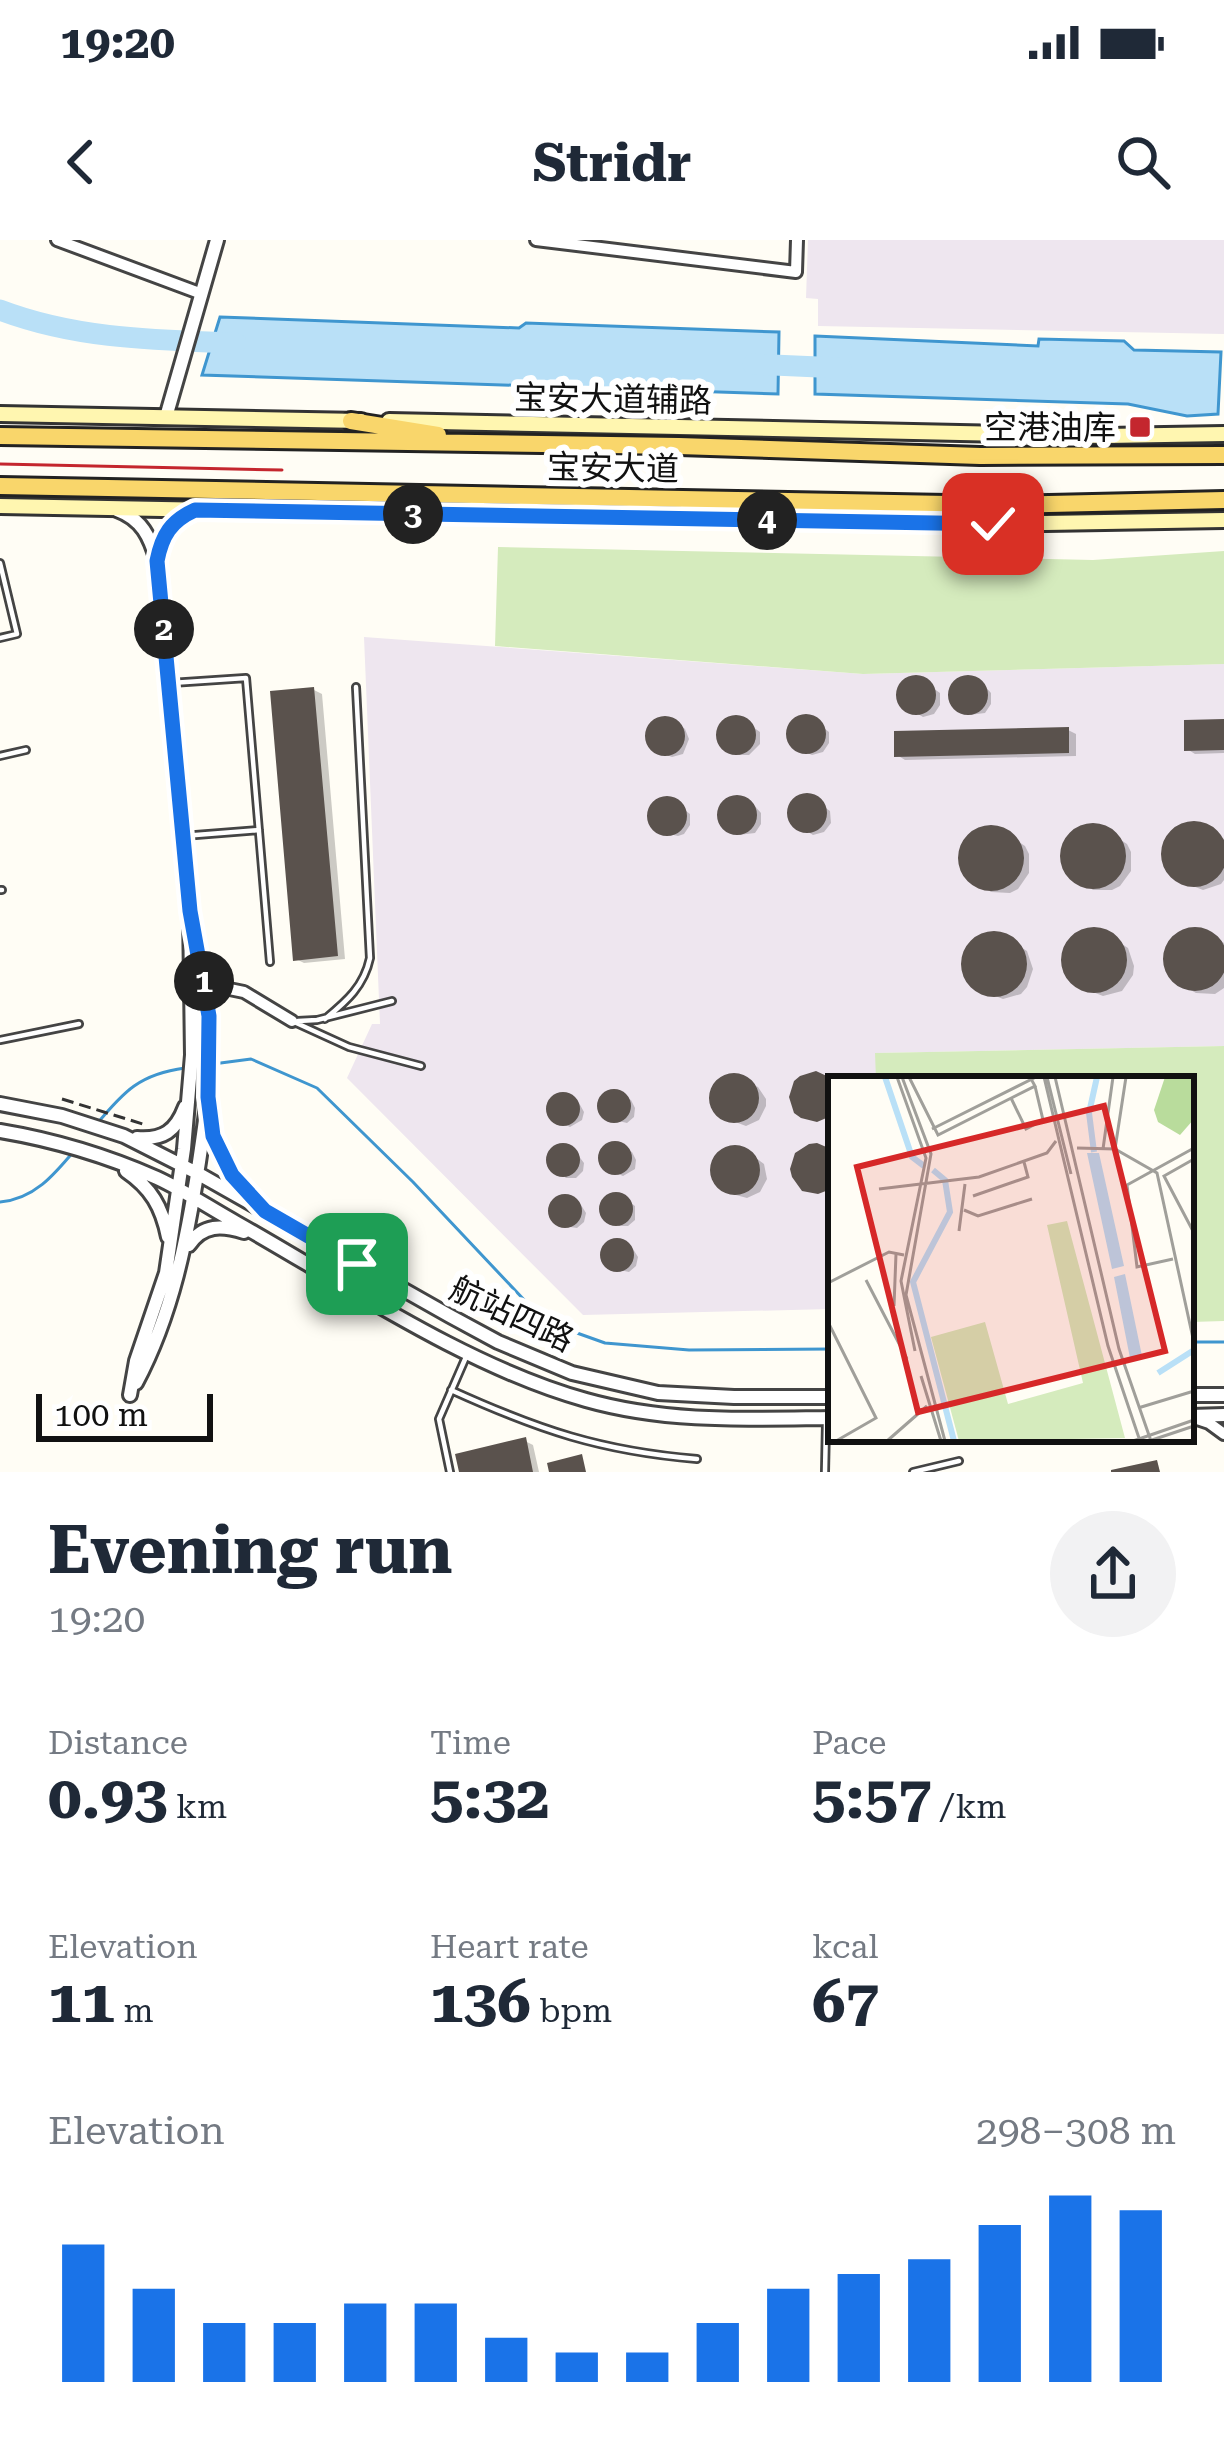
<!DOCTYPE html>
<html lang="en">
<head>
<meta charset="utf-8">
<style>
  :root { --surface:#fff; --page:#f2f2f3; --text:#1f2937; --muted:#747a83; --accent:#1a73e8 }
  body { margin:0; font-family:"Roboto Serif","Noto Sans SC",serif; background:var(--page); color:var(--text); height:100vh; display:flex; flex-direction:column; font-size:45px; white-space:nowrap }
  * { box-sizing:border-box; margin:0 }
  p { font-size:39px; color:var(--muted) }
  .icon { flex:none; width:66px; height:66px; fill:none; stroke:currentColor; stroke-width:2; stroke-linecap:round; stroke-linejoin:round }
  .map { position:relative; height:1232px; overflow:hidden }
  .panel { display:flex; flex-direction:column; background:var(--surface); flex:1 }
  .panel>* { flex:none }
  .scale { position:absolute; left:36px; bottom:30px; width:177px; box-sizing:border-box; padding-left:12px; border:6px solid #111; border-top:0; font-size:33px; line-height:42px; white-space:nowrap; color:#111; -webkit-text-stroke:9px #fff; paint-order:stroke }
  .pin { position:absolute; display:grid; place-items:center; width:102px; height:102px; color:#fff; margin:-51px; border-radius:24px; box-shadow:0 6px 18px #0006 }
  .km { position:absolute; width:60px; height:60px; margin:-30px; border-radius:50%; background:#222; color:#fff; font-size:33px; line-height:60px; text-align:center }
  .round { display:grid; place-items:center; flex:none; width:126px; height:126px; border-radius:63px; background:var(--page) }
  .overview { display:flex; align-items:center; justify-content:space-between; height:204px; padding:0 48px }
  h1 { font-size:66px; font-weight:700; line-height:90px }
  .figures { display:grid; grid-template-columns:repeat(3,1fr); gap:18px; height:204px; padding:12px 48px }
  .figures div { display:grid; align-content:center }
  .figures b { font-size:60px; font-weight:700 }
  .figures small { font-size:33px; font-weight:400 }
  .figures p { font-size:33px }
  .chart { height:336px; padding:24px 48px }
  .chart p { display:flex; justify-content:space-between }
  .chart svg { width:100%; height:216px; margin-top:12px; stroke:var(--accent); stroke-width:6 }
  .status { display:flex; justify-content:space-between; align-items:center; height:84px; padding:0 60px; background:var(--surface); direction:ltr }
  .status svg { height:33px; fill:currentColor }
  header { display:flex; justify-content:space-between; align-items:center; height:156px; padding:0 48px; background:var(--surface); font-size:54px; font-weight:700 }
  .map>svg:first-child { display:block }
  .industrial { fill:#eee6ef }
  .green { fill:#d5ebbd }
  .water { fill:#b9e0f7; stroke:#3f96cf; stroke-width:3 }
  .shadow { fill:#0003 }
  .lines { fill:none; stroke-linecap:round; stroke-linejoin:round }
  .stream { stroke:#3f96cf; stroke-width:3 }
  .river { stroke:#b9e0f7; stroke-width:21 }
  .building { fill:#5a524d }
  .service-casing { stroke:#444; stroke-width:10 }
  .minor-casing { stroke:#444; stroke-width:16 }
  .tertiary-casing { stroke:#444; stroke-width:18 }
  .secondary-casing { stroke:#333; stroke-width:20 }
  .primary-casing { stroke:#222; stroke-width:22 }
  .path { stroke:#333; stroke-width:3; stroke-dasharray:12 6; stroke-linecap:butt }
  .service { stroke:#fff; stroke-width:4.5 }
  .minor { stroke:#fff; stroke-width:10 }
  .tertiary { stroke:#fff; stroke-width:12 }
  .secondary { stroke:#fff6b0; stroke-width:14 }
  .primary { stroke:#f9d66b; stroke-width:16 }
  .rail { stroke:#c4262e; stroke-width:3 }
  .route-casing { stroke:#fff; stroke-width:24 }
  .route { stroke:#1a73e8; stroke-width:15 }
  .poi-dot { fill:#c4262e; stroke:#fff; stroke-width:4.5 }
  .labels { text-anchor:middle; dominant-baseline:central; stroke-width:12; stroke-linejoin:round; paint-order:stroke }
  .street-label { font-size:33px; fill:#111; stroke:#fff }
  .poi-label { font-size:33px; fill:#111; stroke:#fff; text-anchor:end }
  .inset-river { fill:none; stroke:#b9e0f7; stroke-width:6 }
  .inset-road { fill:none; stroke:#a09f9a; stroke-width:3 }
  .view { fill:#d62828; fill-opacity:0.15; stroke:#d62828; stroke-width:6 }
  .inset-edge { fill:none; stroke:#111; stroke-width:6 }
</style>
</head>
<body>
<div class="status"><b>19:20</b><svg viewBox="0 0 49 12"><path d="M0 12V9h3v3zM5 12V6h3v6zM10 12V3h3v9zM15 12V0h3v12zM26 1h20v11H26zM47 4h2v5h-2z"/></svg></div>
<header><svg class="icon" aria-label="back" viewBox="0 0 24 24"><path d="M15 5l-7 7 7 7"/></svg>Stridr<svg class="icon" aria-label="search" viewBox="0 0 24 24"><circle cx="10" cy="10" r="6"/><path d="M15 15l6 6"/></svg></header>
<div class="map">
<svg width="1224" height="1232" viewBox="0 0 1224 1232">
  <rect width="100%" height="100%" fill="#fffdf5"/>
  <!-- industrial -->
  <path class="industrial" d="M808,0H1224V94L818,86V59L806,58Z
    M364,397L863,434L1224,424V806L876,813V839H831V1069L583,1075L347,838L372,784H380Z"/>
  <!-- green -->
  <path class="green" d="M498,307L1093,320L1224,311V424L863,434L495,406Z
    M1224,806V1081L1191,1082V839H876L875,813Z"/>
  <!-- water -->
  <path class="water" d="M220,77L519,88L526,83L779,92L778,154L202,135Z
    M815,96L1038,106L1039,99L1124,101L1134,110L1221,112L1218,174L1187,176L1128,164L815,154Z"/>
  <!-- shadow -->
  <path class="shadow" d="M965,438L983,444L991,453V464L985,473L969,475L953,464L952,447Z
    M920,439L940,453V465L934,474L923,477L902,464L900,453L909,440Z
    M314,450L322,454L345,719L304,723L296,719Z
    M809,477L829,492V503L823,512L812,515L794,507L789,492L794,482Z
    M740,478L760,492V504L749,515H737L722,503L719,492L724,482Z
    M663,479L674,481L685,489L689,499L683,514L672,517L661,513L654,509L649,499L653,483Z
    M1224,482V513L1195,514L1187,509Z
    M1068,490L1076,494V516L905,520L897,515Z
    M810,557L830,571L831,583L824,592L813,595L792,582L790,571L799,558Z
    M735,558L753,564L761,573V584L755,593L738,595L723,583L722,567Z
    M670,559L690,574V585L684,594L678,596L660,592L652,585V568L659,561Z
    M1202,585L1224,599V640L1221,644L1203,650L1185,643L1169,630L1165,621L1168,600L1182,587Z
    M1101,587L1127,604L1131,612V631L1120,646L1112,650H1093L1068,632L1064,623L1066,603L1081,589Z
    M999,589L1025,606L1029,614V633L1018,649L1010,653L991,652L966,634L962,625L964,605L979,591Z
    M1204,690L1224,703V748L1215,754L1196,753L1178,743L1167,726L1169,706L1184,692Z
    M1102,691L1128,708L1134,726L1133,735L1122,751L1103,756L1085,749L1069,736L1065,727L1068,707L1082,693Z
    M1001,695L1027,711L1033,729L1027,747L1021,754L1003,759L975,748L964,730L967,710L981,696Z
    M735,836L758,847L766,859V866L759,880L746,886L722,877L713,865L712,858L716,844L721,839Z
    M615,853L631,860L635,868L634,877L627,883L606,878L601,866L604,858Z
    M559,856L579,863L584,872L582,880L570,887L555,880L550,873L552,861Z
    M612,905L632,912L636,920L635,929L623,936L607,929L602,922L605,909Z
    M560,907L575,911L584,923L583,931L576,938H566L550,924L551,916Z
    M729,908L744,909L764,924L767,939L760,952L747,958L732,954L723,949L714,937L713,930L717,916Z
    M613,955L621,956L635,966V980L628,986H619L603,972V964Z
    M566,958L581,965L586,973L584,982L577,988L563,986L552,975L554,963Z
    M618,1001L633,1009L638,1017L636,1026L629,1032L615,1029L604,1019L606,1006Z
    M525,1201L533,1205L539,1232H462Z"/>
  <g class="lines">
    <!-- stream -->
    <path class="stream" d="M213,824L251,819L317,848L413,942L528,1064L563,1088L605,1103L689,1110L831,1109
      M96,885C124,851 140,834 185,828
      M0,962C34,959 54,935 74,911
      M1191,1102H1224"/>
    <!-- river -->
    <path class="river" d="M0,70C76,99 156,100 236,103
      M753,124L841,128"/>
  </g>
  <!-- building -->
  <path class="building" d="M948 455a20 20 0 1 1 40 0a20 20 0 1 1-40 0Z
    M896 455a20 20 0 1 1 40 0a20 20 0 1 1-40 0Z
    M314,447L338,716L293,721L270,451Z
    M786 494a20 20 0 1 1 40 0a20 20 0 1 1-40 0Z
    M716 495a20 20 0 1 1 40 0a20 20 0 1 1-40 0Z
    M645 496a20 20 0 1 1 40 0a20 20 0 1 1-40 0Z
    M1224,479V510L1184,511V480Z
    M1069,487V513L894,517V491Z
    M787 573a20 20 0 1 1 40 0a20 20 0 1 1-40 0Z
    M717 575a20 20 0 1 1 40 0a20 20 0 1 1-40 0Z
    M647 576a20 20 0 1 1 40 0a20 20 0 1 1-40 0Z
    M1161 614a33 33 0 1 1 66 0a33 33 0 1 1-66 0Z
    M1060 616a33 33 0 1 1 66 0a33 33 0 1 1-66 0Z
    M958 618a33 33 0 1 1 66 0a33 33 0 1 1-66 0Z
    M1163 719a32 32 0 1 1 64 0a32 32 0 1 1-64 0Z
    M1061 720a33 33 0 1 1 66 0a33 33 0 1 1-66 0Z
    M961 724a33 33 0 1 1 66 0a33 33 0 1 1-66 0Z
    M816,831L831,838V876L817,882L801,878L794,873L789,857L794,841L800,836Z
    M709 858a25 25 0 1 1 50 0a25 25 0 1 1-50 0Z
    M597 866a17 17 0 1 1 34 0a17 17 0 1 1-34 0Z
    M546 869a17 17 0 1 1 34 0a17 17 0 1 1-34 0Z
    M598 918a17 17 0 1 1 34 0a17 17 0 1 1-34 0Z
    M817,903L831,909V949L818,954L802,951L792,937L790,929L795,913L809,904Z
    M546 920a17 17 0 1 1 34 0a17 17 0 1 1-34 0Z
    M710 930a25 25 0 1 1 50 0a25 25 0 1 1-50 0Z
    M599 969a17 17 0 1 1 34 0a17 17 0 1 1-34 0Z
    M548 971a17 17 0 1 1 34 0a17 17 0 1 1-34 0Z
    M600 1015a17 17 0 1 1 34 0a17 17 0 1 1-34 0Z
    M526,1197L533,1232H459L455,1214Z
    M582,1214L586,1232H549L547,1223Z
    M1157,1220L1160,1232H1111V1230Z"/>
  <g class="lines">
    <!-- service casing -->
    <g class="service-casing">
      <path id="service" d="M0,323L17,394L0,398
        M171,443L246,438L270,722
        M0,516L26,510
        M183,596L259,590
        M0,650H2
        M325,779C347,761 364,746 370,718L356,447
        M292,781L349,807L421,826
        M298,781L317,780L392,761
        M0,800L79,784
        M451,1150C539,1190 601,1211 697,1219
        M450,1232L439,1179L466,1117
        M825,1232L826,1184
        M913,1232L959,1221"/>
    </g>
    <!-- minor casing -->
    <g class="minor-casing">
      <path id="minor" d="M57,0L202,54
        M536,0L796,32L797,0
        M205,744L244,752L292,781
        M1194,1178L1209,1183L1224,1194"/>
    </g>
    <!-- tertiary casing -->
    <g class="tertiary-casing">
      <path id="tertiary" d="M166,177L217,0
        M117,270C142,279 150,297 157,321L190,671L192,815L184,909L166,1033L136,1121L130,1155
        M157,320C162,296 171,282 192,271
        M0,864L62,876L124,896L197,933L450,1076L498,1102L572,1133L658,1153L734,1157H831
        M210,876C215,909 229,933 252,957
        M0,891C54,900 107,916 157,938C185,951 210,968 237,983C345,1044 467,1127 586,1160C667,1183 748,1179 831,1178
        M137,898C163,900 176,891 185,867
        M126,931C151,948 162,967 168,997
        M189,1005C203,984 222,985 244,992
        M136,1143C173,1073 187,999 199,922C205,882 211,842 211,802C210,768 203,735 196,701
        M1191,1155H1224
        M1191,1176L1224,1175"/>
    </g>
    <!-- secondary casing -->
    <g class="secondary-casing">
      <path id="secondary" d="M0,174L361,181
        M389,181L1106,196L1224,194
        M0,266L993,284L1224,280"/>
    </g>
    <!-- primary casing -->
    <g class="primary-casing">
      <path id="primary" d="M351,181L438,195
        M0,196L679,206L980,216L1224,215
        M0,246L1000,265L1224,260
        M689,279L735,268"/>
    </g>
    <!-- path -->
    <path class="path" d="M62,859L146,885"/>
    <!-- service -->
    <use href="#service" class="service"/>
    <!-- minor -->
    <use href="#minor" class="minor"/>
    <!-- tertiary -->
    <use href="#tertiary" class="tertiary"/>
    <!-- secondary -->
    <use href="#secondary" class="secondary"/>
    <!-- primary -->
    <use href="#primary" class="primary"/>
    <!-- rail -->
    <path class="rail" d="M0,224L282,230"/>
  </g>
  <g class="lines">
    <!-- route casing -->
    <g class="route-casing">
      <path id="route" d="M357,1024L265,971L232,935L213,896L208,857L209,776L190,671L157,321C162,295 171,281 195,270L993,284"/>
    </g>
    <!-- route -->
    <use href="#route" class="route"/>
  </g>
  <!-- markers -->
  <rect class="poi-dot" x="1128" y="175" width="24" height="24" rx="6"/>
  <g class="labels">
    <!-- street labels -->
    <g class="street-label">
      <text transform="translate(613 159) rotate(1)">宝安大道辅路</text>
      <text transform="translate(613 228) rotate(1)">宝安大道</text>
      <text transform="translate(512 1074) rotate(25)">航站四路</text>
    </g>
    <!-- poi labels -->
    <g class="poi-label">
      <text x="1116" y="187">空港油库</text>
    </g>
  </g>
  <!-- overview -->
  <g transform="translate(828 836)">
    <rect width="366" height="366" fill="#fffdf5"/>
    <path d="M239,145L297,362L131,365L103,261L157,246L180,328L255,307L219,149Z" fill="#d5ebbd"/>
    <path d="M337,1H366V43L352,59L330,46L326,34Z" fill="#b9dc9c"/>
    <path d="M259,77H271L296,190L284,193ZM297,198L314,280L302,282L286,201Z" fill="#b9e0f7"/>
    <path class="inset-river" d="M57,1L84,81L96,90M266,76L261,37L269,1M105,94L117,104L122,136L85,206L126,365M330,297L366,274"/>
    <path class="inset-road" d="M69,1L98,82L73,205L87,275M74,1L103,78L78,219L117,365M81,1L110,59L207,10L202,1M216,1L280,270L312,365M219,1L243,98M227,1L291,273L323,365M183,22L198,53L215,44L207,10M104,53L208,1M249,72L287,73L329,97L366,267M275,73L285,1M287,73L298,1M366,83L336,100L366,157M51,113L151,101L219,77L228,65M145,120L200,101L196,86M136,134L150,140L204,123M131,155L137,108M345,183L309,191L299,109L366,72M38,204L79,283M0,207L61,176L76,179M66,230L68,178M0,246L48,342L8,365M93,300L113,365M310,332L366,315M59,365L99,330M305,365L366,344M321,365L366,350"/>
    <path class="view" d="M276,30L337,275L90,336L29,91Z"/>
    <rect width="366" height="366" class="inset-edge"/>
  </g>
</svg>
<div class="scale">100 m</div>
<div class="pin" style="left:357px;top:1024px;background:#1e9e55"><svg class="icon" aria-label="arrive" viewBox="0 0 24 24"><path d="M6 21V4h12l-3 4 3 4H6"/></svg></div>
<div class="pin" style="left:993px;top:284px;background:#d93025"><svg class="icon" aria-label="check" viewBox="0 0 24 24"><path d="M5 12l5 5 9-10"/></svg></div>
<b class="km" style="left:204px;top:741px">1</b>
<b class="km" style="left:164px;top:389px">2</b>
<b class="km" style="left:413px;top:274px">3</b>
<b class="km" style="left:767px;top:280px">4</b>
</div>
<section class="panel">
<div class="overview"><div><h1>Evening run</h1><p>19:20</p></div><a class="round"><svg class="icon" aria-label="share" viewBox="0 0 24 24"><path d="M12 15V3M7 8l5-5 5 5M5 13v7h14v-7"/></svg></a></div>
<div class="figures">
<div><p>Distance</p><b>0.93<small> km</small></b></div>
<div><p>Time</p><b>5:32</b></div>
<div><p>Pace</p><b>5:57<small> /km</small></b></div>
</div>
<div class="figures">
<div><p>Elevation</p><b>11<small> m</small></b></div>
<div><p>Heart rate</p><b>136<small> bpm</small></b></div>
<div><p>kcal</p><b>67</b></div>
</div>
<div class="chart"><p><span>Elevation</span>298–308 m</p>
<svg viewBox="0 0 160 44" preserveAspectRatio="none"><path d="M5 44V16M15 44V25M25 44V32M35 44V32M45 44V28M55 44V28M65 44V35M75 44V38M85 44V38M95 44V32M105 44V25M115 44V22M125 44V19M135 44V12M145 44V6M155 44V9"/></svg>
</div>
</section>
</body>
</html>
